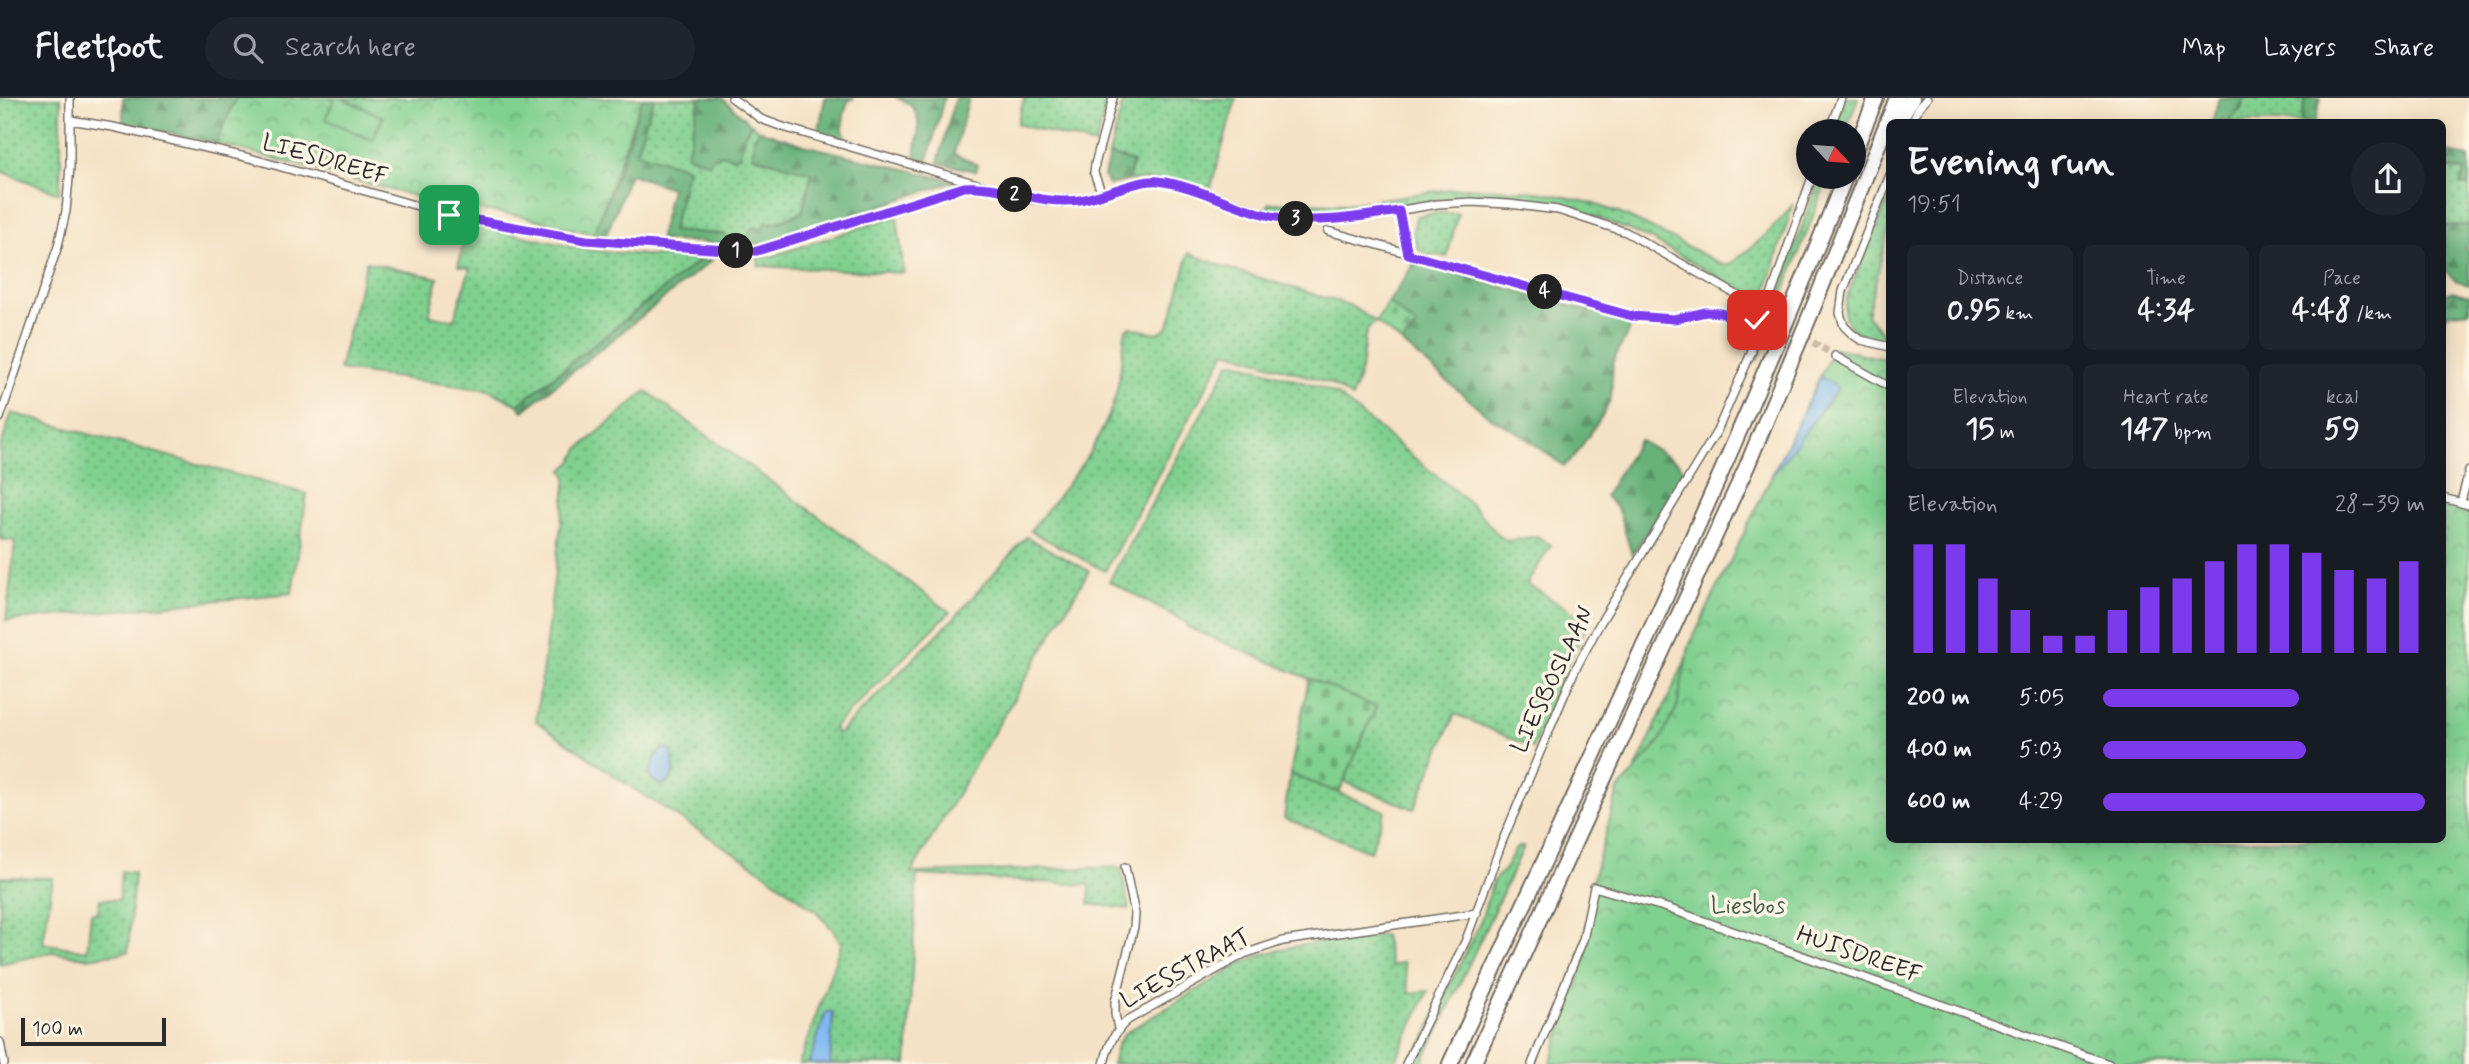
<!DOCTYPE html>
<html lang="en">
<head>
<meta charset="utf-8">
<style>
  :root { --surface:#171b24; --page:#20242c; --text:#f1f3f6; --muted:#9ea1a6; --line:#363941; --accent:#7c3aed }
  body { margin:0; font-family:Mynerve,sans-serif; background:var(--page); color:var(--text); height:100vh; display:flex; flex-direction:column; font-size:26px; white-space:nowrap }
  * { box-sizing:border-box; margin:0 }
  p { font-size:23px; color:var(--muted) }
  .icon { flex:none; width:38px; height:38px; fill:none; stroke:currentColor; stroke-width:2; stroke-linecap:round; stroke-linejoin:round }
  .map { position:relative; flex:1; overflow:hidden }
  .sheet { position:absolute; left:1886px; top:21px; width:560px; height:724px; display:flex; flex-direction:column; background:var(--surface); border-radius:10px; box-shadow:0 4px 18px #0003 }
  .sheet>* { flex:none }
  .needle { width:46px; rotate:116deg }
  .controls { position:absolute; left:1796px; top:21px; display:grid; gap:14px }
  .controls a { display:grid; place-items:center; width:70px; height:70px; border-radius:50%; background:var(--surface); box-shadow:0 4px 18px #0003; font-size:35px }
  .scale { position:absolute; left:21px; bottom:18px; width:145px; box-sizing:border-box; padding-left:7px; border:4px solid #2b2b2b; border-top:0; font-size:19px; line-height:24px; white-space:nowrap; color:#2b2b2b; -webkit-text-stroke:5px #fcf5e5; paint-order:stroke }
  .pin { position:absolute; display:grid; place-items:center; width:60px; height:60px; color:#fff; margin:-30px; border-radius:14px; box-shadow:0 4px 10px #0006 }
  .km { position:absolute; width:35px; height:35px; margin:-18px; border-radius:50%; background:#222; color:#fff; font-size:19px; line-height:35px; text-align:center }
  .round { display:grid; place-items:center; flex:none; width:74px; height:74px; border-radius:37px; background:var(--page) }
  .headline { display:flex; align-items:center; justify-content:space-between; height:119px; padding:0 21px }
  h1 { font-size:38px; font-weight:700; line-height:52px }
  .metrics { display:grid; grid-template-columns:repeat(3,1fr); gap:10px; height:119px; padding:7px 21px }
  .metrics div { display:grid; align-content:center; border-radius:10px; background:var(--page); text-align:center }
  .metrics b { font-size:30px; font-weight:700 }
  .metrics small { font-size:19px; font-weight:400 }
  .metrics p { font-size:19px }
  .chart { height:196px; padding:14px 21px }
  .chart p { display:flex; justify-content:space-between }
  .chart svg { width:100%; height:126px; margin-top:7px; stroke:var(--accent); stroke-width:6 }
  ul { padding:0 21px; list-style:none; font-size:23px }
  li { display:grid; grid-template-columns:112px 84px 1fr; align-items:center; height:52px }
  li i { height:18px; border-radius:9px; background:var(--accent) }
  header { display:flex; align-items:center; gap:42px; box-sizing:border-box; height:98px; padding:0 35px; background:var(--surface); border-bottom:2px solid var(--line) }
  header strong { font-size:33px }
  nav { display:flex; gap:38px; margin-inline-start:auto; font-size:24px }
  .search { width:490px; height:63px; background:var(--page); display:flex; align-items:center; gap:18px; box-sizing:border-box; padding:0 24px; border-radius:38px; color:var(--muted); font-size:26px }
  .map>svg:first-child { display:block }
  .grass { fill:url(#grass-dots); stroke:#567e5e; stroke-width:2 }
  .forest { fill:url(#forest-firs); stroke:#4a6e52; stroke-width:2 }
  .cemetery { fill:url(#cemetery-stones); stroke:#567e5e; stroke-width:2 }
  .park { fill:url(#park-crowns); stroke:#567e5e; stroke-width:2 }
  .pitch { fill:#80d090; stroke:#567e5e; stroke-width:2 }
  .water { fill:#7fb9f0; stroke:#55728e; stroke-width:2 }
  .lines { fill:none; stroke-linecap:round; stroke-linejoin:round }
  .minor-tunnel { stroke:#cdbda7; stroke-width:7; stroke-dasharray:7 3.5; stroke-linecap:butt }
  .minor-casing { stroke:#726b61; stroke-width:10 }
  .motorway-casing { stroke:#726b61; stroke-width:18 }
  .minor { stroke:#fff; stroke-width:7 }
  .motorway { stroke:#fff; stroke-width:14 }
  .route-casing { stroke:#fff; stroke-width:14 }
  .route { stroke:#7c3aed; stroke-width:9 }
  .labels { text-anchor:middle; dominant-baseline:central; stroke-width:7; stroke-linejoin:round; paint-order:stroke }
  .street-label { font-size:24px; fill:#2b2b2b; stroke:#fcf5e5 }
  .park-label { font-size:24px; fill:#445d49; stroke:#fcf5e5 }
</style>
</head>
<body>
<header>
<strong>Fleetfoot</strong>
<div class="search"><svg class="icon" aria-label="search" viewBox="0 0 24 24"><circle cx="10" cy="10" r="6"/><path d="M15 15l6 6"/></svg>Search here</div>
<nav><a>Map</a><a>Layers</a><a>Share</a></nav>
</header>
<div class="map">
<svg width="2469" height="966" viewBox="0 0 2469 966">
  <defs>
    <pattern id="grass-dots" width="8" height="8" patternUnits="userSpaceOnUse" patternTransform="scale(1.75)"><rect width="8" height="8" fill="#80d090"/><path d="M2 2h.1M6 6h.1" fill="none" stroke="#69a976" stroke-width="1.8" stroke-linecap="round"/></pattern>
    <pattern id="forest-firs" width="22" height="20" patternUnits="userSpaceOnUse" patternTransform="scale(1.75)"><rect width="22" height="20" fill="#68b27a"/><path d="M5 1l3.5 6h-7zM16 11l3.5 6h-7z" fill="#569164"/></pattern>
    <pattern id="cemetery-stones" width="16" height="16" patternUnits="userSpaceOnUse" patternTransform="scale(1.75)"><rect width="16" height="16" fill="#80d090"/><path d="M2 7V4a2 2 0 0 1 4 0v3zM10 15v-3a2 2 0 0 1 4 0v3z" fill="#69a976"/></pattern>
    <pattern id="park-crowns" width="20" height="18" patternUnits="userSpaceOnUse" patternTransform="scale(1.75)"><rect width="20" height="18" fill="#80d090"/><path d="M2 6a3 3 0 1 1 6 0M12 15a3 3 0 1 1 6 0" fill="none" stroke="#69a976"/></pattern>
  </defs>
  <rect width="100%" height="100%" fill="#fcf5e5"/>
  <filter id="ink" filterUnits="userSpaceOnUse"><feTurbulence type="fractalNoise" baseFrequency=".0143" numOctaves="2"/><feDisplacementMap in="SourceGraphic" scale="14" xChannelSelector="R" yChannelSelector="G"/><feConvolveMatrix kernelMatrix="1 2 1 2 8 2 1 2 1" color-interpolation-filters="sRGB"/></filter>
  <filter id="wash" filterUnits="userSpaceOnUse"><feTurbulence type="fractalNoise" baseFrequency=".00686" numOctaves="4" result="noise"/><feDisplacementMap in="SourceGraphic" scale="28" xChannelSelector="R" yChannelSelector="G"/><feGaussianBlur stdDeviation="1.57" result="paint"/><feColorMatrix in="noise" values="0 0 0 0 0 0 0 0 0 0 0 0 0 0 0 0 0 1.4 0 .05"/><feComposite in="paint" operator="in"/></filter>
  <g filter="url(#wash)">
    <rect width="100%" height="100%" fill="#f5e2c6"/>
    <!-- grass -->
    <path class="grass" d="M0,0H61V75L59,95L0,73Z
      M654,0H700L687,57L712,60L721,56L740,57L744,38L751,26L759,32L754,41L753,58L812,74L802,114L782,123L764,126L763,131L748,141V146H731L724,136L672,133L688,70L636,54Z
      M1024,0H1108L1095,47L1017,26Z
      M1124,0L1236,1L1209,96C1183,89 1155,77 1128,83L1133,64L1109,57Z
      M1845,0H1858L1845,33H1834Z
      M2245,0H2306L2301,24H2227L2241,11Z
      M2443,68L2464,73L2461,87L2469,88V127L2443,128Z
      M1819,79H1828L1758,262L1754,245L1757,231L1774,211Z
      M1458,90C1505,90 1552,92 1597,107C1642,122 1682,147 1724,167L1730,166C1754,148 1775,131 1793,106L1763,204L1650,141L1574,110L1494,100H1472L1446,101L1367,114L1338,117L1266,113L1269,105L1347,106Z
      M1890,96V127L1867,217L1883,236L1890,238V244L1874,243L1855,233L1847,225L1844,215L1848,196Z
      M1437,115H1458L1447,159C1440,156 1431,158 1424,155C1411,148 1412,129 1417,118Z
      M897,118L904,175L759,168L758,160L772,158Z
      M468,126L587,152L700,162L518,307L489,292L339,272L366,164L438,180L429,217L454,222L470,170L458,168Z
      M1189,155L1227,170L1349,207L1376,224L1368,230L1365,239L1361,272L1352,300L1330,285L1226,253L1105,473L1030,433C1063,391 1102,349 1116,296C1121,274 1122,252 1126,231L1131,229C1145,232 1159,241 1169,227Z
      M1230,264H1236L1322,290L1336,296L1454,392L1474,409L1499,438L1508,443L1537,438L1551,447L1527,486L1589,524L1560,582L1533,650L1455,616L1414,711L1347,685L1345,681L1376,609L1187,529V525L1109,483Z
      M646,293L950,514L833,630L838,636L955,519L1026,439L1089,473L911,775L1121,769L1129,811L1089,806L1090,787L917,777L907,966H830L833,915H826L809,966H799L841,846L834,833L816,813L762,773L628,687L536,623L567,379L563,372L573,363L579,351Z
      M12,315L307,396L292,495L6,523L15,443L0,441V350Z
      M1692,548L1689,610L1628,688Z
      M1290,676L1385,713L1370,753L1284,720Z
      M1518,749H1524L1422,966H1412L1481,822L1493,783L1505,771L1514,753Z
      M121,773L134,775L128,854L87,860L53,854L0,866V779L53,780L43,845L87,853L91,815L98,814L100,801L119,802Z
      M1384,837L1391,868L1404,864L1409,895L1428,893L1394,966H1112L1118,945L1125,935L1244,864C1287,844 1337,843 1384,837Z"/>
    <!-- forest -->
    <path class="forest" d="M123,0H236L216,45L123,25Z
      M642,0H654L636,54L688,70L672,133L724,136L731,146L659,142L671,90L630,76L606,138L594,136L619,72Z
      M700,0H722L751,26L744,38L740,57L734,60L721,56L712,60L709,65L687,57Z
      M825,0H854L848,3C844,16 839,32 848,43L818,36Z
      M896,0H944L928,62L915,59C918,34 927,9 896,0Z
      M955,0H969L954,56L978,67L976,73L938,65Z
      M2219,0H2245L2241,11L2227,24H2212Z
      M2306,0H2321L2315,24H2301Z
      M759,32L804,47L955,83L771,145L748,146L750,132L755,129L762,131L764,126L782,123L802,114L812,75L753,58L754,41Z
      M2443,54L2469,59V88L2461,87L2464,73L2443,68Z
      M1109,57L1133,64L1128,83L1108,87L1104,78Z
      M2469,127V144L2465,150L2469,154V187L2455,182L2445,173L2443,128Z
      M700,162H712L523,313L518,307Z
      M1415,164L1633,225L1613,263L1611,300L1602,318L1574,359L1564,368L1516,333L1492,321L1402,245L1416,228L1388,205Z
      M2452,193L2469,198V213C2458,216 2449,211 2443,223V197Z
      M1639,342L1680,366L1679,368L1686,373L1632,457L1618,411L1605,398Z"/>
    <!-- cemetery -->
    <path class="cemetery" d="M1388,205L1416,228L1402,245L1376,224Z
      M1309,580L1376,609L1339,695L1290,676Z"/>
    <!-- park -->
    <path class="park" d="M236,0H642L594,136L523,118L451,108L216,45Z
      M1834,250L1890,262V742H2443V407L2469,415V966H1550L1578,885L1593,781L1618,692L1659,645L1677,609L1689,548Z"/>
    <!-- pitch -->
    <path class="pitch" d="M335,0H342L383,19L372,42L325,21Z"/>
    <!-- water -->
    <path class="water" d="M1821,279L1838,290L1771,379L1818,283Z
      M663,650L672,652L674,671L670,683L662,687L654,683L649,677L656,658Z
      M826,914H833L830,966H809Z"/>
  </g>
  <g filter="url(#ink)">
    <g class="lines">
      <!-- minor-tunnel -->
      <path class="minor-tunnel" d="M1751,205L1835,258"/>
      <!-- minor casing -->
      <g class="minor-casing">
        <path id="minor" d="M732,0L761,21L783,29L1028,101L1047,103L1079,102L1154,82L1182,87L1269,117L1298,121H1347L1438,106L1471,104L1509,106L1558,112L1626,134L1751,205
          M70,22L113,29L250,60L449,117L586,142L740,154L757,153L964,89L973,88
          M1912,24L1919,9L1927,0
          M1829,33L1841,0
          M1890,77L1843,193L1840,215L1844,228L1852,236L1861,242L1890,249
          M1102,96L1094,75L1095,66L1113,0
          M1399,113L1408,156
          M1328,133L1632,218L1674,221L1706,214L1721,215L1734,220L1744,228L1749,238L1752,253L1717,333L1599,527L1574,574L1502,744L1466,842L1406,966
          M1744,228L1757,222L1766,212L1812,79
          M1835,258L1890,289
          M0,320L58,148L66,113L70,69V0
          M2443,400L2469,407
          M2461,404L2469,373
          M1118,930L1115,916V904L1134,829L1135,816L1125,769
          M0,944L4,966
          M1104,966C1108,948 1114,934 1128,922L1244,856L1283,843L1477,815
          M1532,966L1583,842L1594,789L1667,810L2109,966"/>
      </g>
      <!-- motorway casing -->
      <g class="motorway-casing">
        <path id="motorway" d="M1898,24L1912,0
          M1853,57L1876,0
          M1450,966C1586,672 1726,380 1845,79
          M1473,966L1747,368L1811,215L1897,0"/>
      </g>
      <!-- minor -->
      <use href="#minor" class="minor"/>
      <!-- motorway -->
      <use href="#motorway" class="motorway"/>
    </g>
  </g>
  <g class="lines" filter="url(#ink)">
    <!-- route casing -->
    <g class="route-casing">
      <path id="route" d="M449,117L586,142L740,153H757L964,89C1003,86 1036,108 1080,102C1101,99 1138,81 1158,83C1197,88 1232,109 1271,118C1313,127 1357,119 1399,113L1408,156L1632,218L1674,221L1706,214L1721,215L1734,220L1744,228L1757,222"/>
    </g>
    <!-- route -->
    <use href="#route" class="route"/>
  </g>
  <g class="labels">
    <!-- street labels -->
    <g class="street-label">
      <text transform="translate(325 62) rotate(16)">LIESDREEF</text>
      <text transform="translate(1553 582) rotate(-64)">LIESBOSLAAN</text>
      <text transform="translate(1859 857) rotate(19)">HUISDREEF</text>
      <text transform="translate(1186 871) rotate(-28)">LIESSTRAAT</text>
    </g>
    <!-- park labels -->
    <g class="park-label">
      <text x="1748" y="808">Liesbos</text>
    </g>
  </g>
</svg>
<div class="controls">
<a><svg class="needle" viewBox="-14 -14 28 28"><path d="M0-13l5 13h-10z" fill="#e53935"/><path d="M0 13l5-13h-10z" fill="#9ea1a6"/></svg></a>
</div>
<div class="scale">100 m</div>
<div class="pin" style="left:449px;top:117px;background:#1e9e55"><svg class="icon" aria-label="arrive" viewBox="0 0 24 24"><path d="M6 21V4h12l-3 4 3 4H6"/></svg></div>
<div class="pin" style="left:1757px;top:222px;background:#d93025"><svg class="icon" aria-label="check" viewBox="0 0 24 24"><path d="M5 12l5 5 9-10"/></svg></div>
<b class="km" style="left:736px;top:153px">1</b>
<b class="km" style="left:1015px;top:97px">2</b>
<b class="km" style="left:1296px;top:121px">3</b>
<b class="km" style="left:1545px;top:194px">4</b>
<section class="sheet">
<div class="headline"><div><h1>Evening run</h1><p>19:51</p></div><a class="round"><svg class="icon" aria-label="share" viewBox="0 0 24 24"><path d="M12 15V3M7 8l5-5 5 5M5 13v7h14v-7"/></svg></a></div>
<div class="metrics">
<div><p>Distance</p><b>0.95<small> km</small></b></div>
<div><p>Time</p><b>4:34</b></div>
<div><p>Pace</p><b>4:48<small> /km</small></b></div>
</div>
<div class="metrics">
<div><p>Elevation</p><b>15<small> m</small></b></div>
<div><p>Heart rate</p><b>147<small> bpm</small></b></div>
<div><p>kcal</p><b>59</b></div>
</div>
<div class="chart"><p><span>Elevation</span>28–39 m</p>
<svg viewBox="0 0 160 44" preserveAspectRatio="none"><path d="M5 44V6M15 44V6M25 44V18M35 44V29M45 44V38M55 44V38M65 44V29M75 44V21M85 44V18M95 44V12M105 44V6M115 44V6M125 44V9M135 44V15M145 44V18M155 44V12"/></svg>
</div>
<ul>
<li><b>200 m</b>5:05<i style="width:61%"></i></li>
<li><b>400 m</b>5:03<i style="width:63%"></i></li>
<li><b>600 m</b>4:29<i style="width:100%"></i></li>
</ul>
</section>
</div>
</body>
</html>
